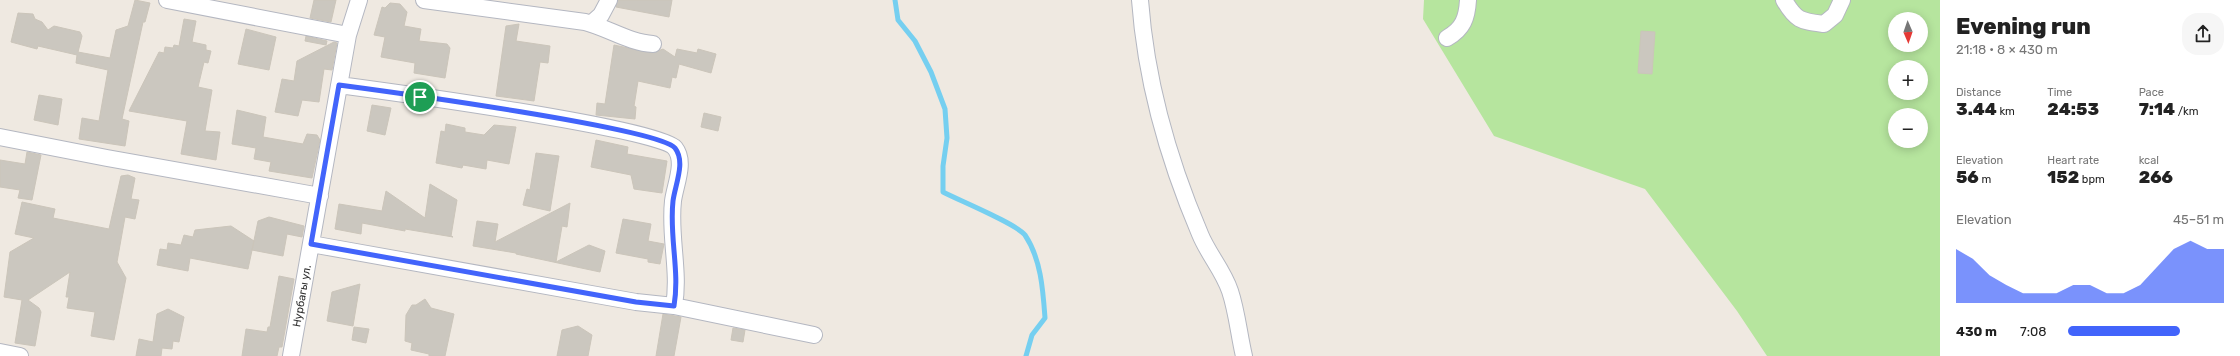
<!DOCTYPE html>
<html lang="en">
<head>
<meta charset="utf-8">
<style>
  :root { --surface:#fff; --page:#f6f6f6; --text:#222; --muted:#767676; --accent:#4264fb }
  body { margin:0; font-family:Rubik,sans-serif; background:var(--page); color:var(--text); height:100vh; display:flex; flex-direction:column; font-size:15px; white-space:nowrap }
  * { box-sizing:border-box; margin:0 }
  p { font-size:13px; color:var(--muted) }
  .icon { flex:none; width:22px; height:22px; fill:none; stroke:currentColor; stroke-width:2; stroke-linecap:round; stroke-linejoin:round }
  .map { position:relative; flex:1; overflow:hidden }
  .side { display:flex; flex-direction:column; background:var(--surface); width:300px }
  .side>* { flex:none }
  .needle { width:26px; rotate:178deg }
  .tools { position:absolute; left:1888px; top:12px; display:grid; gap:8px }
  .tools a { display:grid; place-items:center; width:40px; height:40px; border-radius:50%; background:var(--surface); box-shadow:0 2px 10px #0003; font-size:20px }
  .pin { position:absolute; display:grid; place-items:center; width:34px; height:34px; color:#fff; margin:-17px; border:2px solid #fff; border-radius:50%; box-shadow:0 1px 4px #0007 }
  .round { display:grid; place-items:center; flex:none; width:42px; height:42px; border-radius:16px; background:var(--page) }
  .overview { display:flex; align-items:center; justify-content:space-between; height:68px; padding:0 16px }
  h1 { font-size:22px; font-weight:800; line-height:30px }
  .metrics { display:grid; grid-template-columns:repeat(3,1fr); gap:6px; height:68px; padding:4px 16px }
  .metrics div { display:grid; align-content:center }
  .metrics b { font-size:17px; font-weight:800 }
  .metrics small { font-size:11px; font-weight:400 }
  .metrics p { font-size:11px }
  .chart { height:112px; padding:8px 16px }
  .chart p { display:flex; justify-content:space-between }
  .chart svg { width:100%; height:72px; margin-top:4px; fill:var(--accent); opacity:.7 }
  ul { padding:0 16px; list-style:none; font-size:13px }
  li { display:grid; grid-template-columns:64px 48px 1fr; align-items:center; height:30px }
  li i { height:10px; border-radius:5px; background:var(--accent) }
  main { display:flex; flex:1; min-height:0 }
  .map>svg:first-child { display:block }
  .green { fill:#b6e59e; fill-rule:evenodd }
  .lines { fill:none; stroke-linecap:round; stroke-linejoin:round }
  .stream { stroke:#75cff0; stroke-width:5 }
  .building { fill:#cbc7bf; stroke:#cbc5ba }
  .street-casing { stroke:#b4b7c1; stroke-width:18 }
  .street { stroke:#fff; stroke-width:16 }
  .route-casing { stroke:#fff; stroke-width:8 }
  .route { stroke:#4264fb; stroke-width:5 }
  .labels { text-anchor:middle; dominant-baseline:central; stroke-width:3.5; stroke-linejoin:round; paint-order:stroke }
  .street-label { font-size:11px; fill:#2e2e2e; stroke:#fff }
</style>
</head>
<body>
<main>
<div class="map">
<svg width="1940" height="356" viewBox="0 0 1940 356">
  <rect width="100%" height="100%" fill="#efe9e1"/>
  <!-- green -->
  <path class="green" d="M1424,0H1940V356H1767L1737,311L1645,189L1494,136L1423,19ZM1895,19H1921V45H1895ZM1895,67H1921V93H1895ZM1895,115H1921V141H1895Z"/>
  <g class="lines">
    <!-- stream -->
    <path class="stream" d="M895,0L898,20L915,41L931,72L945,109L947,138L943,166V192C958,200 1017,224 1025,235C1041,259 1043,290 1045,318L1032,335L1026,356"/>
  </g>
  <!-- building -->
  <path class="building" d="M135,0L150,3L145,22H143L122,119L129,121L125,146L79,139L82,118L99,121L108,70L76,63L77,55L38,46L37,49L11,42L18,13L33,14L35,19L42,22L48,30L54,26L80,32L82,36L78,52L110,58L116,30L128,26Z
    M314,0H336L331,22L310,18Z
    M618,0H672L669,17L616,7Z
    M390,3L400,4L407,12L404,26L421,29L419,41L447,44L450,48L445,78L414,73L415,63L381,57L385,37L374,35L382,7L385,8Z
    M184,19L196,21L192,42L206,45V50L211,51L208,63L204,62L198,87L212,90L205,131L220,132L216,160L181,154L187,121L129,111L159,52L164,53L165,47L173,48L174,45L179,46Z
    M519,24L516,41L550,46L548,63L540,62L534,101L496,96L506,26Z
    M246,29L276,37L269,70L238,64Z
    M1641,31L1655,32L1652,74L1638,73Z
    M306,36L327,41L326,45L305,41Z
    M334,42L337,43L332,70L324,69L319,102L302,100L298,116L275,112L282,79L294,81L297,61Z
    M614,45L652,53L663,49L675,57L677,49L697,53L698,49L716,54L711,73L679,64L676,78L672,77L670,88L638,81L634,106L636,107L635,119L596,115L597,103L605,104Z
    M39,95L62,99L58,125L34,120Z
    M372,105L391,108L385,135L367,131Z
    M237,110L266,117L263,137L303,144L307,134L317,135L320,140L312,178L269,171L271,162L254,159L256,148L232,144Z
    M704,113L721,117L718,131L701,127Z
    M446,124L465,128V132L484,135L494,125L516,127L509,164L487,160L486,169L463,165L462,168L436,163L441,131L445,132Z
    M596,140L628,147L627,154L667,161L662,193L634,189L631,175L591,167Z
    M27,152L41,155L32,200L18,198L20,190L0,187V160L25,164Z
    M536,153L559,156L550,211L523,205L527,189L530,190Z
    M128,175L135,178L131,199L139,200L135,219L125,217L117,262L126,278L114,340L91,336L95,312L67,308L69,297H66L70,272L28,300L39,308L41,312L35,346L15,343L22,300L4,297L10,252L34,238L15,234L22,202L55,209L53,218L109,229L121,176Z
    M430,184L457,200L451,236L453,237L405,229V231L362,223L361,234L335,229L339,204L382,211L386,191L425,218Z
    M570,203L567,227L562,226L556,262L589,245L605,251L600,272L516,254V253L473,246L477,221L498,224L495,242Z
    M269,217L304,226L302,237L287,234L283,256L252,250L258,221Z
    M623,219L651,224L648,241L664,244L660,264L648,262V259L616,253Z
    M231,226L254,241L248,269L190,258L188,271L157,265L160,249L167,250L168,243L181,245L184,235L193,237L195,230Z
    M279,276L294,279L282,347H279L277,356H242L246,329L267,332L268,327H270Z
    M360,284L353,326L327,321L332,292Z
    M425,299L431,308L454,314L445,356H429V354L411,350L412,343L405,341L406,315L412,305H416Z
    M168,309L184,317L179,342L173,341L172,349L162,348L161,356H136L139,339L153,342L157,314Z
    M663,314L681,317L674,356H656Z
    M578,326L592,335L588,356H557L562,330Z
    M354,327L369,329L366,343L352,340Z
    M733,328L745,330L743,342L731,340Z"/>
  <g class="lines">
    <!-- street casing -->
    <g class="street-casing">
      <path id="street" d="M167,0L348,35
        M424,0L585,22C608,28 630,43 653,44
        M1140,0C1146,82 1168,159 1200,234C1208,254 1223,270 1230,291C1237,312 1239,335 1244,356
        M1784,0C1796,21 1801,21 1824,24L1835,15L1842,0
        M592,23L601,15L609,0
        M1447,38C1463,29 1467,18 1468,0
        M339,85C384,91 658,128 675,148C686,162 675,185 673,201C669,236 680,271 674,306
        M0,137L107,158L320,196
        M311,244L636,302L674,306L814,335
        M0,352L20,356
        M291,356L348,35L359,0"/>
    </g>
    <!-- street -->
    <use href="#street" class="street"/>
  </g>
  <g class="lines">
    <!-- route casing -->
    <g class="route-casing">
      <path id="route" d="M339,85C384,91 658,128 675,148C686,162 675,185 673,201C669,236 680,271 674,306L636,302L311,244Z"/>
    </g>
    <!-- route -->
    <use href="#route" class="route"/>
  </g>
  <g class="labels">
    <!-- street labels -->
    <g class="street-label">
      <text transform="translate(302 296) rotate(-80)">Нурбагы ул.</text>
    </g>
  </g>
</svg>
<div class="tools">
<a><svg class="needle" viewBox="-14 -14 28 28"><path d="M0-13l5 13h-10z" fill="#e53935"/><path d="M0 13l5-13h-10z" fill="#767676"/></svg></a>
<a>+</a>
<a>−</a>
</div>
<div class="pin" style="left:420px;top:97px;background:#1e9e55"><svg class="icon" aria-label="arrive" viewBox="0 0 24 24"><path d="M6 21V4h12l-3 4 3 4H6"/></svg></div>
</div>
<section class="side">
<div class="overview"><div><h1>Evening run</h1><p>21:18 · 8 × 430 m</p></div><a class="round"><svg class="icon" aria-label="share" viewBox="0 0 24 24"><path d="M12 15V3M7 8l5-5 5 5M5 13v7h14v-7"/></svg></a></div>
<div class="metrics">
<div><p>Distance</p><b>3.44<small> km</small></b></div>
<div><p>Time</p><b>24:53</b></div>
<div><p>Pace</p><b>7:14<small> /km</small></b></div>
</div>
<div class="metrics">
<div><p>Elevation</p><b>56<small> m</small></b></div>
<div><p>Heart rate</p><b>152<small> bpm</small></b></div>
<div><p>kcal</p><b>266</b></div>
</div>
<div class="chart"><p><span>Elevation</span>45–51 m</p>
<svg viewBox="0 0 160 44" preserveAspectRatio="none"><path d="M0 44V11L10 17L20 27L30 33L40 38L50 38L60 38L70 33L80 33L90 38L100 38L110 33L120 22L130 11L140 6L150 11L160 11V44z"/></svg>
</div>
<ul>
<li><b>430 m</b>7:08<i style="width:72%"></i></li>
</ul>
</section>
</main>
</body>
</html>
